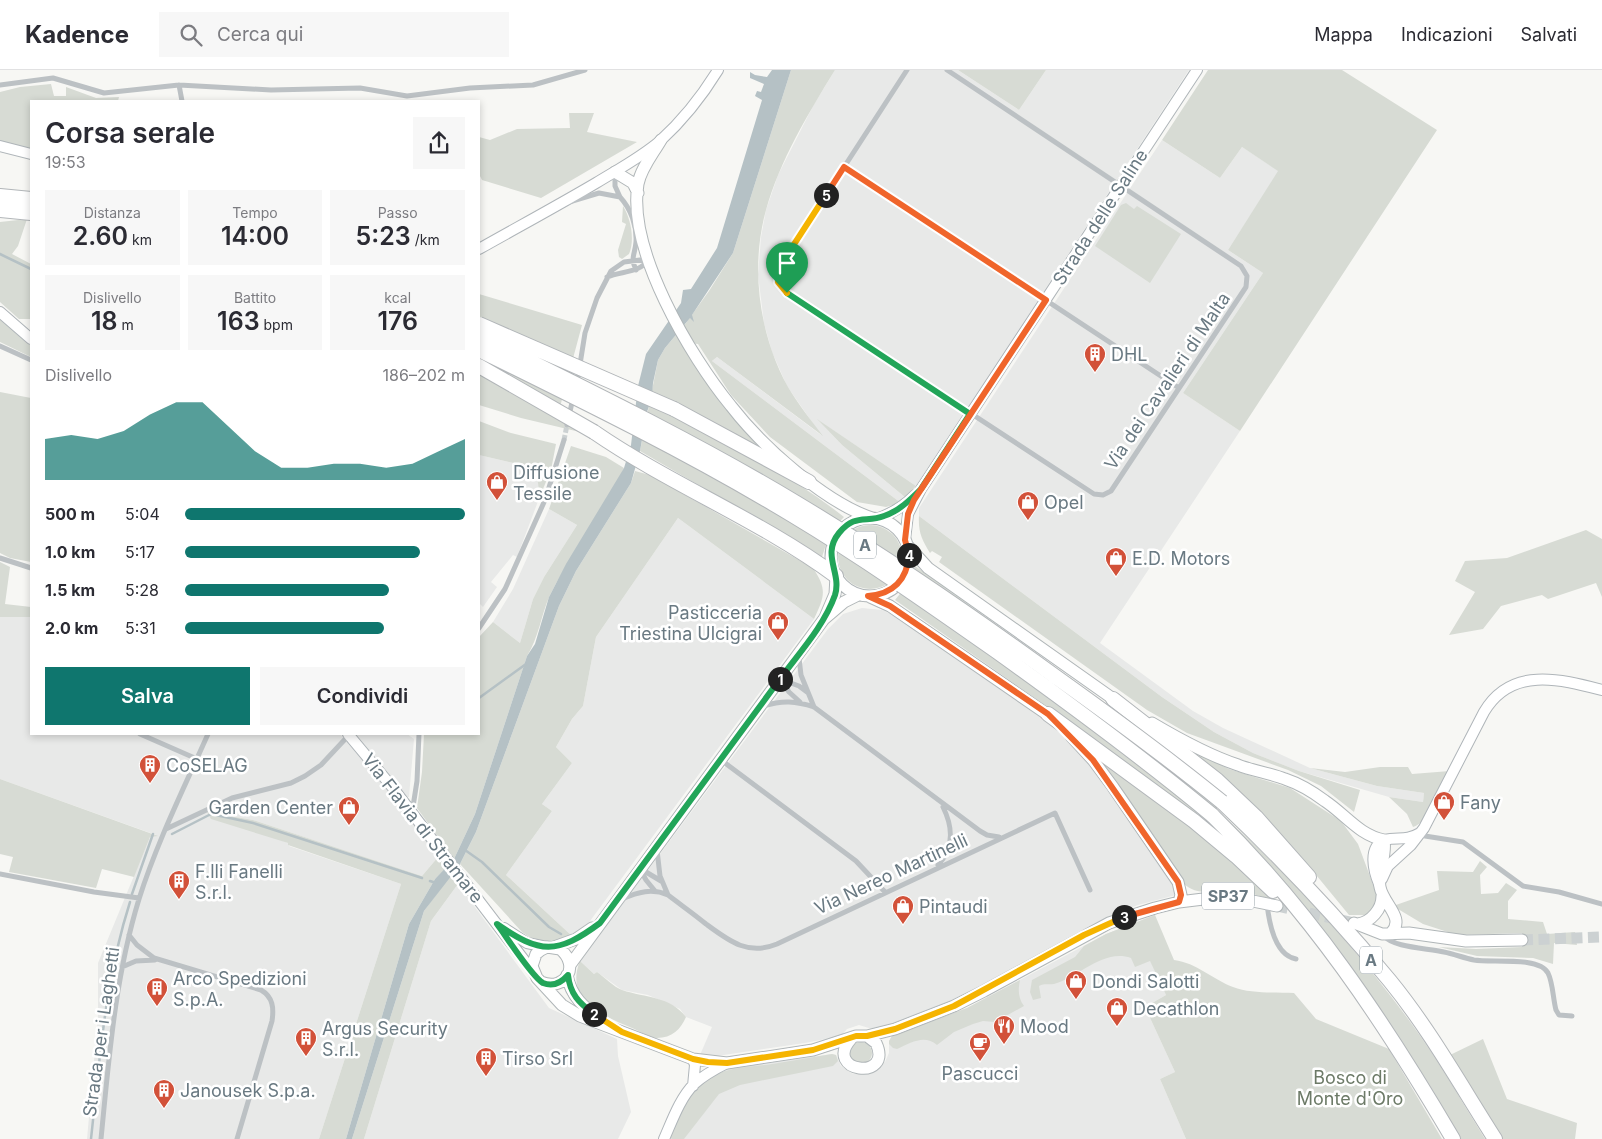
<!DOCTYPE html>
<html lang="it">
<head>
<meta charset="utf-8">
<style>
  :root { --surface:#fff; --page:#f7f7f7; --text:#2b2b33; --muted:#7c7c81; --line:#e1e1e2; --accent:#0f766e }
  body { margin:0; font-family:Inter,sans-serif; background:var(--page); color:var(--text); height:100vh; display:flex; flex-direction:column; font-size:19px; white-space:nowrap }
  * { box-sizing:border-box; margin:0 }
  p { font-size:16px; color:var(--muted) }
  .icon { flex:none; width:28px; height:28px; fill:none; stroke:currentColor; stroke-width:2; stroke-linecap:round; stroke-linejoin:round }
  .map { position:relative; flex:1; overflow:hidden }
  .drawer { position:absolute; left:30px; top:30px; width:450px; height:635px; display:flex; flex-direction:column; background:var(--surface); border-radius:0px; box-shadow:0 2px 8px #0003 }
  .drawer>* { flex:none }
  .pin { position:absolute; display:grid; place-items:center; width:42px; height:42px; color:#fff; margin:-51px -21px; border-radius:50% 50% 50% 0; rotate:-45deg; box-shadow:0 0 5px #0007 }
  .pin .icon { rotate:45deg }
  .km { position:absolute; width:25px; height:25px; margin:-12px; border-radius:50%; background:#222; color:#fff; font-size:14px; line-height:25px; text-align:center }
  .round { display:grid; place-items:center; flex:none; width:52px; height:52px; border-radius:0px; background:var(--page) }
  .headline { display:flex; align-items:center; justify-content:space-between; height:85px; padding:0 15px }
  h1 { font-size:28px; font-weight:600; line-height:38px }
  .metrics { display:grid; grid-template-columns:repeat(3,1fr); gap:8px; height:85px; padding:5px 15px }
  .metrics div { display:grid; align-content:center; border-radius:0px; background:var(--page); text-align:center }
  .metrics b { font-size:25px; font-weight:600 }
  .metrics small { font-size:14px; font-weight:400 }
  .metrics p { font-size:14px }
  .chart { height:140px; padding:10px 15px }
  .chart p { display:flex; justify-content:space-between }
  .chart svg { width:100%; height:90px; margin-top:5px; fill:var(--accent); opacity:.7 }
  .action { display:flex; gap:10px; margin-top:auto; padding:10px 15px }
  .action a { flex:1; height:58px; border-radius:0px; background:var(--accent); color:#fff; font-size:20px; font-weight:600; line-height:58px; text-align:center }
  .action a+a { background:var(--page); color:var(--text) }
  ul { padding:0 15px; list-style:none; font-size:16px }
  li { display:grid; grid-template-columns:80px 60px 1fr; align-items:center; height:38px }
  li i { height:12px; border-radius:6px; background:var(--accent) }
  header { display:flex; align-items:center; gap:30px; box-sizing:border-box; height:70px; padding:0 25px; background:var(--surface); border-bottom:1px solid var(--line) }
  header strong { font-size:24px }
  nav { display:flex; gap:28px; margin-inline-start:auto; font-size:18px }
  .search { width:350px; height:45px; background:var(--page); display:flex; align-items:center; gap:12px; box-sizing:border-box; padding:0 18px; border-radius:0px; color:var(--muted); font-size:19px }
  .map>svg:first-child { display:block }
  .built { fill:#e8e9e8 }
  .green { fill:#d7dbd4 }
  .water { fill:#b5c1c5 }
  .lines { fill:none; stroke-linecap:round; stroke-linejoin:round }
  .stream { stroke:#b5c1c5; stroke-width:2.5 }
  .street-tunnel { stroke:#ccd1d2; stroke-width:5; stroke-dasharray:5 2.5; stroke-linecap:butt }
  .primary-tunnel { stroke:#ccd1d2; stroke-width:11; stroke-dasharray:11 5.5; stroke-linecap:butt }
  .secondary-casing { stroke:#afb5b9; stroke-width:12 }
  .primary-casing { stroke:#b0b6b8; stroke-width:13 }
  .highway-casing { stroke:#b2b6b9; stroke-width:16 }
  .street { stroke:#bcc1c4; stroke-width:5 }
  .secondary { stroke:#fff; stroke-width:10 }
  .primary { stroke:#fff; stroke-width:11 }
  .highway { stroke:#fff; stroke-width:14 }
  .highway-bridge-casing { stroke:#b2b6b9; stroke-width:16; stroke-linecap:butt }
  .highway-bridge { stroke:#fff; stroke-width:14 }
  .split-1-casing { stroke:#fff; stroke-width:10 }
  .split-2-casing { stroke:#fff; stroke-width:10 }
  .split-3-casing { stroke:#fff; stroke-width:10 }
  .split-4-casing { stroke:#fff; stroke-width:10 }
  .split-5-casing { stroke:#fff; stroke-width:10 }
  .split-6-casing { stroke:#fff; stroke-width:10 }
  .split-1 { stroke:#22a559; stroke-width:6 }
  .split-2 { stroke:#22a559; stroke-width:6 }
  .split-3 { stroke:#f5b400; stroke-width:6 }
  .split-4 { stroke:#f0652b; stroke-width:6 }
  .split-5 { stroke:#f0652b; stroke-width:6 }
  .split-6 { stroke:#f5b400; stroke-width:6 }
  .labels { text-anchor:middle; dominant-baseline:central; stroke-width:5; stroke-linejoin:round; paint-order:stroke }
  .shield { fill:#fff; stroke:#96a1a8; stroke-width:1 }
  .shield-label { font-size:16px; font-weight:bold; fill:#697982 }
  .street-label { font-size:18px; fill:#697982; stroke:#fff }
  .poi-label { font-size:18px; fill:#697982; stroke:#fff; text-anchor:start }
  .park-label { font-size:18px; fill:#6c7a67; stroke:#fff }
</style>
</head>
<body>
<header>
<strong>Kadence</strong>
<div class="search"><svg class="icon" aria-label="search" viewBox="0 0 24 24"><circle cx="10" cy="10" r="6"/><path d="M15 15l6 6"/></svg>Cerca qui</div>
<nav><a>Mappa</a><a>Indicazioni</a><a>Salvati</a></nav>
</header>
<div class="map">
<svg width="1602" height="1069" viewBox="0 0 1602 1069">
  <rect width="100%" height="100%" fill="#f7f7f4"/>
  <!-- built -->
  <path class="built" d="M835,0H958L1019,40L1046,0H1189L916,416L818,350L842,375L906,428L901,433L712,291L717,287L821,365L787,316L772,282L764,253L758,205L761,167L766,140L778,105L813,36Z
    M1162,70L1220,108L1242,77L1279,101L1228,180L1263,203L1183,323L1240,361L1100,573L1193,641L1223,658L1310,698L1377,716L1424,723L1423,732L1389,727L1299,701L1253,683L1214,662L1162,627L919,446V438Z
    M479,385L522,395L537,407L540,420V426L517,487L513,485L491,512L497,517L483,537L479,533Z
    M549,439L577,455L544,507L533,529L520,573L493,552L513,519Z
    M678,448L814,549L590,851L583,859L572,866L506,805L552,741L542,734L572,693L556,677L572,649L583,636L596,567Z
    M862,538L882,540L900,548L1047,651L1076,679L1103,711L1177,820L1176,825L1138,835L1114,844L982,917L953,931L883,957L872,959L859,955L847,959L841,966L805,973L717,986L700,985L712,957L686,947L680,939L648,925L622,920L597,902L594,904L580,891L828,559L843,544Z
    M0,547H31V664H340L376,704L438,787L422,806L253,750L208,742L288,773L289,776L401,814L319,1069H87L98,946V893L150,767L156,765L0,709Z
    M355,664H407L414,669L409,727H405Z
    M458,814L549,938L617,969L618,986L631,1042L618,1069H364L431,851Z
    M1155,845L1150,890L1166,925L1145,937L1175,1002L1160,1009L1186,1069H672L669,1067L726,999L832,984L836,985L841,996L853,1004L870,1002L885,992L889,983V971L892,966L967,938L1106,864Z"/>
  <!-- green -->
  <path class="green" d="M791,0H835C808,44 780,90 766,140C750,197 759,265 788,317C798,334 811,350 823,366L717,287L712,291L901,433L886,437L857,432L770,367L731,325L698,274L689,273L765,381L674,339L671,345C731,376 790,404 844,447L830,462L822,487L640,381L658,290L665,278L686,253L709,221L733,183Z
    M958,0H1046L1019,40Z
    M1208,0H1342L1437,60L1240,361L1183,323L1263,203L1228,180L1278,101L1242,77L1220,108L1162,70Z
    M51,14L54,26H66V17L96,28L119,27L118,31H31V81L0,73V22L20,17Z
    M569,43H594L587,62L637,72L541,128L482,110L479,104V67L490,70L517,59L570,58Z
    M1126,133L1134,139L1137,136L1181,164L1150,213L1095,176L1121,135Z
    M623,136C631,149 635,170 629,184L622,189L619,187L618,180L626,154L622,152Z
    M27,149L18,176L12,184L31,194V249H19L0,232V152Z
    M479,224L582,255L557,348L584,363L521,348L479,335Z
    M0,248L31,276V287L0,272Z
    M0,322L31,328V492L10,488L0,483Z
    M817,349L916,416L906,428L842,375Z
    M479,351L511,363L556,374L551,400L540,426L537,407L522,395L479,385Z
    M571,376L606,387L624,398C605,442 572,481 550,525C541,545 539,567 527,586L475,744L454,789L417,738L422,702L424,664H479V567L493,552L520,573L533,529L544,507L577,455L549,439Z
    M635,401L650,405L813,498C827,519 825,526 814,549L678,448L596,567L583,636L572,649L556,677L572,693L542,734L552,741L506,805L572,866C549,873 542,877 522,862L460,794L476,762L559,536L576,501L631,413Z
    M919,446L1162,627L1214,662L1253,683L1299,701L1360,720L1354,742L1321,716L1288,700L1187,663L1147,640L939,492L942,487L932,481L930,483C922,470 918,462 919,446Z
    M838 487a32 32 0 1 1 64 0a32 32 0 1 1-64 0Z
    M1586,460L1602,469V527L1596,513L1548,529L1542,525L1501,536L1483,559L1449,565L1475,522L1455,511L1465,491L1507,488Z
    M0,492L10,497L5,534L31,537V547H0Z
    M915,496L1175,683L1226,726L1216,739C1288,804 1354,875 1411,953C1438,990 1461,1030 1485,1069H1459L1416,996L1216,740L1206,754L1056,643L895,530L911,510Z
    M1190,680L1229,699L1290,718L1341,751L1358,774L1377,825L1376,836L1373,842L1365,845H1349L1312,800L1259,743Z
    M1096,686L1230,787L1271,829C1260,826 1248,822 1236,821C1215,819 1199,828 1183,813Z
    M1380,697H1408L1412,704L1450,701C1442,715 1428,754 1413,757L1407,744L1389,727L1423,732L1424,723L1377,716L1310,698L1345,702Z
    M0,709L158,766L150,767L134,807L102,799L96,818L9,802L13,787L0,784Z
    M207,742L253,750L422,806L438,787L445,799L435,809L409,854L346,1069H319L401,814L288,775V773L211,749Z
    M1480,791L1487,797L1480,805L1481,824L1498,823L1506,813L1517,820L1508,831V849L1543,852L1547,864L1575,862L1577,875L1554,873L1553,894L1533,888L1477,886L1439,877L1476,879L1522,877V863L1457,865L1423,854L1393,836L1439,820L1437,801L1473,802Z
    M450,806L458,814L431,851L364,1069H352L424,841Z
    M1155,845L1174,890C1197,893 1212,909 1233,917C1251,924 1275,922 1294,923L1316,949L1389,979L1442,1069H1186L1160,1009L1175,1002L1145,937L1166,925L1150,891L1135,897L1131,888C1103,878 1078,908 1054,914C1048,915 1045,913 1039,916L1041,928L1033,930L1030,922L1032,910L1075,887L1084,876L1106,864Z
    M580,891L594,904L597,902C604,907 614,917 622,920C646,928 670,926 686,947C681,959 672,968 657,968C650,968 639,961 632,958C603,946 564,930 580,891Z
    M1020,910C1018,920 1018,928 1024,936L995,952L983,951L973,954L954,962L937,975C924,964 911,973 897,979L893,978L889,974V971L892,966L967,938Z
    M1483,969L1507,1029L1577,1053L1575,1069H1500L1450,985Z
    M850 983a11 11 0 1 1 22 0a11 11 0 1 1-22 0Z
    M832,984L836,985L838,991L833,996L740,1015L719,1024L684,1069H672L669,1067C675,1052 685,1027 697,1017C721,996 742,998 772,994C792,991 812,987 832,984Z"/>
  <!-- water -->
  <path class="water" d="M772,0H791L733,183L692,245L694,252L690,248L665,278L658,290L653,313L652,327L647,342L640,381L631,413L576,501L559,536L476,762L459,796L424,841L352,1069H346L409,854L435,809L454,789L475,744L527,586L535,574L549,527L566,494L624,398L631,375L638,316L646,284L681,233L683,220L691,219L717,178L762,30L755,26L757,21L761,22L764,14L750,8V2L755,5L767,7Z"/>
  <g class="lines">
    <!-- stream -->
    <path class="stream" d="M0,184L31,199
      M479,628L526,594
      M172,764L211,744L253,753L422,808
      M465,780L482,792L549,857L561,864
      M430,811L436,813
      M132,824L153,764
      M91,1069C100,987 105,910 130,832"/>
    <!-- street-tunnel -->
    <path class="street-tunnel" d="M564,370L567,355"/>
    <!-- primary-tunnel -->
    <path class="primary-tunnel" d="M1277,836L1354,853
      M1522,870L1602,867"/>
    <!-- secondary casing -->
    <g class="secondary-casing">
      <path id="secondary" d="M0,76L31,84
        M479,179C518,157 557,136 596,113C617,100 640,88 660,71C682,51 702,26 718,0
        M0,242L31,269
        M876,449C891,444 904,436 915,425
        M905,470L908,444L921,419L1197,0
        M348,664L393,718L534,903
        M1382,809L1388,796L1411,775L1424,758L1484,642C1511,596 1560,609 1602,620
        M1379,814C1374,802 1367,777 1385,770C1397,766 1405,772 1420,763
        M504,858L527,873L547,877
        M693,1016L695,995L693,989
        M664,1069C672,1051 680,1028 694,1014C704,1005 715,999 727,993"/>
    </g>
    <!-- primary casing -->
    <g class="primary-casing">
      <path id="primary" d="M661,70C653,84 641,98 638,114C627,180 690,286 731,336C762,376 824,432 872,448
        M615,102L633,113L638,123
        M831 487a39 39 0 1 1 78 0a39 39 0 1 1-78 0Z
        M907,475L928,498L1119,633
        M868,526L890,536L1054,649
        M826,545L835,524L836,506
        M1152,653C1179,669 1208,685 1238,695C1253,701 1270,703 1285,709C1300,714 1313,722 1325,731C1346,745 1359,765 1384,770C1387,787 1377,801 1380,817C1383,834 1406,848 1391,863
        M1071,666L1093,690L1113,717L1178,812L1181,825L1179,832
        M1354,853L1382,864L1409,863L1466,871L1522,870
        M1358,854C1371,852 1382,839 1382,826
        M554,877L576,869L592,858
        M570,895L824,549L844,532L858,525
        M567,905C571,927 584,937 601,950
        M541,912C565,922 581,896 560,879L547,877L541,880L536,884L532,896L537,908L562,935L580,946L693,989L727,993L813,980L856,966H867L895,959L954,936L984,921L1109,853L1155,838L1179,832L1228,826L1277,836
        M851,969C822,1002 894,1012 876,973L867,966"/>
    </g>
    <!-- highway casing -->
    <g class="highway-casing">
      <path id="highway" d="M0,126L31,129
        M0,140L31,143
        M674,339L809,412
        M594,362C671,415 760,450 836,506
        M1113,629L1217,710L1256,747L1309,807
        M1048,644L1194,751L1236,786L1273,821
        M1222,732C1281,788 1338,848 1390,911C1430,960 1461,1016 1495,1069
        M1212,745C1311,842 1383,950 1453,1069"/>
    </g>
    <!-- street -->
    <path class="street" d="M907,0L778,199V212L787,223L1094,424L1103,425L1111,421L1246,217L1247,206L1241,196L947,0
      M0,15L53,8L104,23L179,15L271,20L360,18L407,26L470,18L533,15L585,0
      M179,15L182,31
      M844,97L1179,318
      M615,102V116L620,127
      M569,132L599,123L620,127C631,139 637,156 636,172C635,185 630,187 636,200
      M607,207C621,201 640,203 648,190
      M0,276L31,290
      M577,313L585,263L597,228L611,201L624,192L648,189
      M567,355L573,328
      M0,488L31,498
      M479,558L505,519L545,430L564,370
      M799,588L801,605L814,637
      M800,632L789,622L780,609L799,616L807,622
      M764,636C782,630 796,631 814,637L980,761L987,765L999,767
      M140,664L197,689
      M721,690L856,791L885,822
      M412,743L417,711L419,664
      M166,759L232,728L291,713L305,706L321,695L349,665
      M1421,763L1425,766L1463,772L1523,816L1559,822L1602,834
      M657,780L660,806L668,825
      M938,795C954,778 953,757 943,737
      M640,799L646,810L655,821
      M641,799L661,811
      M0,804L94,822L139,828
      M622,829C638,822 652,818 668,825C681,835 694,844 706,854C729,871 748,886 777,874L1055,743L1090,820
      M1267,834C1269,852 1275,885 1296,889
      M129,865L137,875L154,888L261,920C273,927 274,938 272,951L237,1069
      M1383,865C1393,878 1428,878 1444,882C1454,884 1464,888 1474,890C1491,893 1539,886 1548,903C1553,913 1553,929 1556,940L1559,945L1572,946
      M122,897L136,891L155,890
      M101,1069C109,988 115,907 139,829C157,772 184,718 208,664"/>
    <!-- secondary -->
    <use href="#secondary" class="secondary"/>
    <!-- primary -->
    <use href="#primary" class="primary"/>
    <!-- highway -->
    <use href="#highway" class="highway"/>
    <!-- highway-bridge casing -->
    <g class="highway-bridge-casing">
      <path id="highway-bridge" d="M479,254L674,339
        M479,266C586,319 693,371 795,432C885,486 971,545 1056,607C1112,647 1168,688 1222,732
        M479,280C585,332 691,384 792,445C862,487 929,534 996,581C1070,634 1142,687 1212,745
        M479,296L594,362"/>
    </g>
    <!-- highway-bridge -->
    <use href="#highway-bridge" class="highway-bridge"/>
  </g>
  <g class="lines">
    <!-- split-1 casing -->
    <g class="split-1-casing">
      <path id="split-1" d="M780,609C799,583 824,556 835,525C842,503 821,485 839,463C855,443 866,453 884,446C899,441 910,430 921,419L970,344L787,223"/>
    </g>
    <!-- split-2 casing -->
    <g class="split-2-casing">
      <path id="split-2" d="M594,944C579,933 570,924 568,905C561,913 553,917 543,913C532,907 506,866 497,854C540,884 557,885 600,853L780,609"/>
    </g>
    <!-- split-3 casing -->
    <g class="split-3-casing">
      <path id="split-3" d="M594,944L622,962L693,989L708,992L727,993L813,980L856,966H867L895,959L954,936L1084,865L1124,847"/>
    </g>
    <!-- split-4 casing -->
    <g class="split-4-casing">
      <path id="split-4" d="M909,485C907,510 893,524 868,526L890,536L1048,644L1093,690L1178,812L1181,825L1179,832L1124,847"/>
    </g>
    <!-- split-5 casing -->
    <g class="split-5-casing">
      <path id="split-5" d="M826,125L844,97L1046,230L914,430L908,444L905,470L909,485"/>
    </g>
    <!-- split-6 casing -->
    <g class="split-6-casing">
      <path id="split-6" d="M787,223L778,212V199L826,125"/>
    </g>
    <!-- split-1 -->
    <use href="#split-1" class="split-1"/>
    <!-- split-2 -->
    <use href="#split-2" class="split-2"/>
    <!-- split-3 -->
    <use href="#split-3" class="split-3"/>
    <!-- split-4 -->
    <use href="#split-4" class="split-4"/>
    <!-- split-5 -->
    <use href="#split-5" class="split-5"/>
    <!-- split-6 -->
    <use href="#split-6" class="split-6"/>
  </g>
  <!-- icons -->
  <defs>
    <g id="building-pin" transform="scale(1.125)"><path d="M0 17L-7.5 6A9.5 9.5 0 1 1 7.5 6Z" fill="#d25139" stroke="#fff"/><path d="M-4-6H4V6H1V3H-1V6H-4ZM-2.5-4.3h1.7v1.8h-1.7ZM.8-4.3h1.7v1.8H.8ZM-2.5-1h1.7V.8h-1.7ZM.8-1h1.7V.8H.8Z" fill="#fff"/></g>
    <g id="shop-pin" transform="scale(1.125)"><path d="M0 17L-7.5 6A9.5 9.5 0 1 1 7.5 6Z" fill="#d25139" stroke="#fff"/><path d="M-5-2.5h2.3a2.7 3.5 0 0 1 5.4 0H5L5.5 6h-11ZM-1.5-2.5h3a1.5 2.3 0 0 0-3 0Z" fill="#fff"/></g>
    <g id="restaurant-pin" transform="scale(1.125)"><path d="M0 17L-7.5 6A9.5 9.5 0 1 1 7.5 6Z" fill="#d25139" stroke="#fff"/><path d="M-5-6h1v4h1v-4h1v4h1v-4h1v5L-1.5 .5V6h-2V.5L-5-1ZM5-6V6H3V1.5H1.5Q1.5-4 5-6Z" fill="#fff"/></g>
    <g id="cafe-pin" transform="scale(1.125)"><path d="M0 17L-7.5 6A9.5 9.5 0 1 1 7.5 6Z" fill="#d25139" stroke="#fff"/><path d="M-5.5-4.5H6V0H3Q3 3.5 0 3.5H-2.5Q-5.5 3.5-5.5 0ZM3-3.2v2h1.7v-2ZM-6 4.5H4V6H-6Z" fill="#fff"/></g>
  </defs>
  <g fill-rule="evenodd">
    <use href="#building-pin" x="1095" y="284"/>
    <use href="#shop-pin" x="497" y="412"/>
    <use href="#shop-pin" x="1028" y="432"/>
    <use href="#shop-pin" x="1116" y="488"/>
    <use href="#shop-pin" x="778" y="552"/>
    <use href="#building-pin" x="150" y="695"/>
    <use href="#shop-pin" x="1444" y="732"/>
    <use href="#shop-pin" x="349" y="737"/>
    <use href="#building-pin" x="179" y="811"/>
    <use href="#shop-pin" x="903" y="836"/>
    <use href="#shop-pin" x="1076" y="911"/>
    <use href="#building-pin" x="157" y="918"/>
    <use href="#shop-pin" x="1117" y="938"/>
    <use href="#restaurant-pin" x="1004" y="956"/>
    <use href="#building-pin" x="306" y="968"/>
    <use href="#cafe-pin" x="980" y="973"/>
    <use href="#building-pin" x="486" y="988"/>
    <use href="#building-pin" x="164" y="1020"/>
  </g>
  <g class="labels">
    <!-- shield labels -->
    <g class="shield">
      <rect x="854" y="461.5" width="22" height="27" rx="4"/>
      <rect x="1202" y="812.5" width="52" height="27" rx="4"/>
      <rect x="1360" y="876.5" width="22" height="27" rx="4"/>
    </g>
    <g class="shield-label">
      <text x="865" y="475">A</text>
      <text x="1228" y="826">SP37</text>
      <text x="1371" y="890">A</text>
    </g>
    <!-- street labels -->
    <g class="street-label">
      <text transform="translate(1100 147) rotate(-57)">Strada delle Saline</text>
      <text transform="translate(1167 311) rotate(-56)">Via dei Cavalieri di Malta</text>
      <text transform="translate(423 758) rotate(52)">Via Flavia di Stramare</text>
      <text transform="translate(891 804) rotate(-25)">Via Nereo Martinelli</text>
      <text transform="translate(101 962) rotate(-82)">Strada per i Laghetti</text>
    </g>
    <!-- poi labels -->
    <g class="poi-label">
      <text x="1111" y="284">DHL</text>
      <text x="513" y="402">Diffusione<tspan x="513" dy="21">Tessile</tspan></text>
      <text x="1044" y="432">Opel</text>
      <text x="1132" y="488">E.D. Motors</text>
      <text x="762" y="542" text-anchor="end">Pasticceria<tspan x="762" dy="21">Triestina Ulcigrai</tspan></text>
      <text x="166" y="695">CoSELAG</text>
      <text x="1460" y="732">Fany</text>
      <text x="333" y="737" text-anchor="end">Garden Center</text>
      <text x="195" y="801">F.lli Fanelli<tspan x="195" dy="21">S.r.l.</tspan></text>
      <text x="919" y="836">Pintaudi</text>
      <text x="173" y="908">Arco Spedizioni<tspan x="173" dy="21">S.p.A.</tspan></text>
      <text x="1092" y="911">Dondi Salotti</text>
      <text x="1133" y="938">Decathlon</text>
      <text x="1020" y="956">Mood</text>
      <text x="322" y="958">Argus Security<tspan x="322" dy="21">S.r.l.</tspan></text>
      <text x="502" y="988">Tirso Srl</text>
      <text x="980" y="1003" text-anchor="middle">Pascucci</text>
      <text x="180" y="1020">Janousek S.p.a.</text>
    </g>
    <!-- park labels -->
    <g class="park-label">
      <text x="1350" y="1007">Bosco di<tspan x="1350" dy="21">Monte d'Oro</tspan></text>
    </g>
  </g>
</svg>
<div class="pin" style="left:787px;top:223px;background:#1e9e55"><svg class="icon" aria-label="arrive" viewBox="0 0 24 24"><path d="M6 21V4h12l-3 4 3 4H6"/></svg></div>
<b class="km" style="left:780px;top:609px">1</b>
<b class="km" style="left:594px;top:944px">2</b>
<b class="km" style="left:1124px;top:847px">3</b>
<b class="km" style="left:909px;top:485px">4</b>
<b class="km" style="left:826px;top:125px">5</b>
<section class="drawer">
<div class="headline"><div><h1>Corsa serale</h1><p>19:53</p></div><a class="round"><svg class="icon" aria-label="share" viewBox="0 0 24 24"><path d="M12 15V3M7 8l5-5 5 5M5 13v7h14v-7"/></svg></a></div>
<div class="metrics">
<div><p>Distanza</p><b>2.60<small> km</small></b></div>
<div><p>Tempo</p><b>14:00</b></div>
<div><p>Passo</p><b>5:23<small> /km</small></b></div>
</div>
<div class="metrics">
<div><p>Dislivello</p><b>18<small> m</small></b></div>
<div><p>Battito</p><b>163<small> bpm</small></b></div>
<div><p>kcal</p><b>176</b></div>
</div>
<div class="chart"><p><span>Dislivello</span>186–202 m</p>
<svg viewBox="0 0 160 44" preserveAspectRatio="none"><path d="M0 44V24L10 22L20 24L30 20L40 12L50 6L60 6L70 18L80 30L90 38L100 38L110 36L120 36L130 38L140 36L150 30L160 24V44z"/></svg>
</div>
<ul>
<li><b>500 m</b>5:04<i style="width:100%"></i></li>
<li><b>1.0 km</b>5:17<i style="width:84%"></i></li>
<li><b>1.5 km</b>5:28<i style="width:73%"></i></li>
<li><b>2.0 km</b>5:31<i style="width:71%"></i></li>
</ul>
<div class="action"><a>Salva</a><a>Condividi</a></div>
</section>
</div>
</body>
</html>
